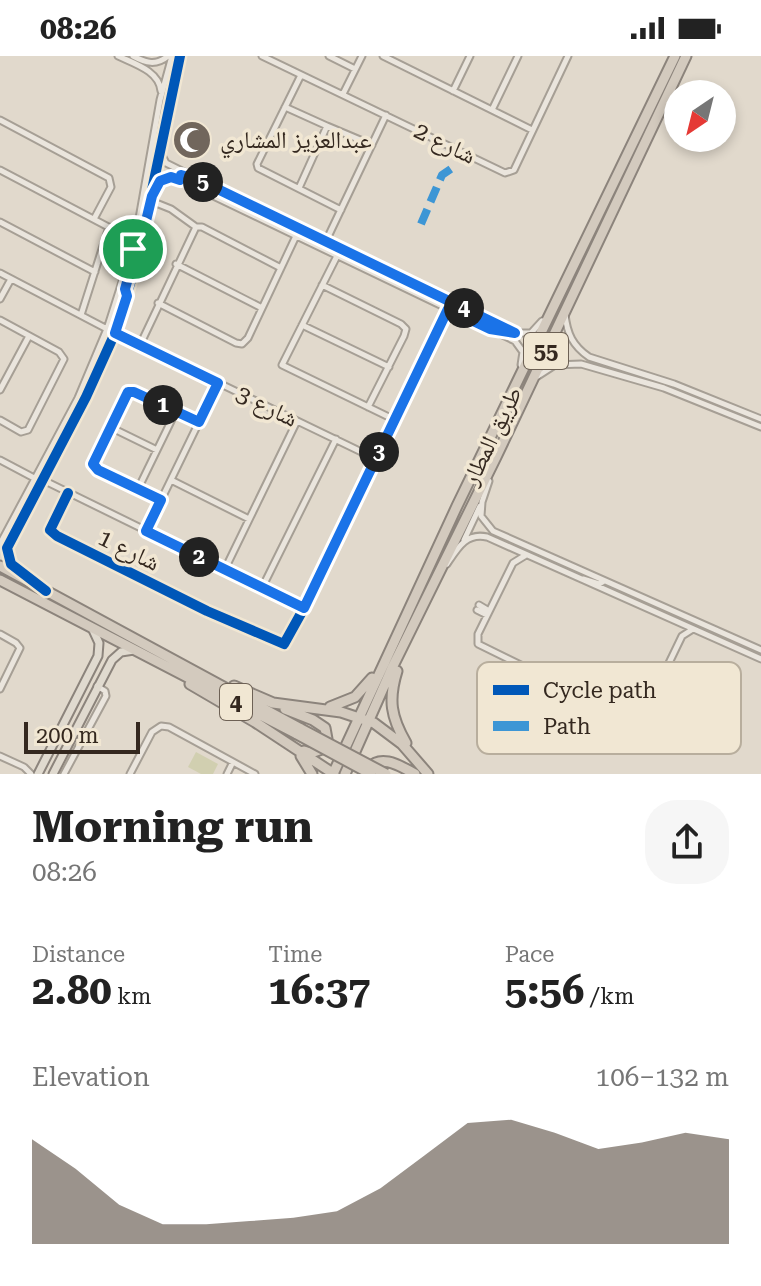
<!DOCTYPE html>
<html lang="en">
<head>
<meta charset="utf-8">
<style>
  :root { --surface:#fff; --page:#f6f6f6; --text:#222; --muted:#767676; --accent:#71665c }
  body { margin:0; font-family:"Roboto Serif","Noto Naskh Arabic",serif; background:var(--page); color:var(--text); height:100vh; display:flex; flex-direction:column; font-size:30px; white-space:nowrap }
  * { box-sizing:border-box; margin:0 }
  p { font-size:26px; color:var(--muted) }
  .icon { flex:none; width:44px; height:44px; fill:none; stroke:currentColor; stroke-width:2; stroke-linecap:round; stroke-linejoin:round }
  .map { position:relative; height:718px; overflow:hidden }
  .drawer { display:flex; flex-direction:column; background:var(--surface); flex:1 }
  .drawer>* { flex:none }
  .needle { width:52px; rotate:215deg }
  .tools { position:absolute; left:664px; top:24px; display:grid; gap:16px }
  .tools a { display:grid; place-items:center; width:72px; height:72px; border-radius:50%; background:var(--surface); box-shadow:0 4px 12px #0003; font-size:40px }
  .scale { position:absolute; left:24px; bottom:20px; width:116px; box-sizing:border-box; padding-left:8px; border:4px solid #34281f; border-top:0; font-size:22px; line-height:28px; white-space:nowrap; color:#34281f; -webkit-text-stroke:6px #f1e7d3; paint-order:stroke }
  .pin { position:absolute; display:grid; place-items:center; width:68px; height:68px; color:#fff; margin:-34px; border:4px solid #fff; border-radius:50%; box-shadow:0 2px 8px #0007 }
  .km { position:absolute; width:40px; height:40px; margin:-20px; border-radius:50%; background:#222; color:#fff; font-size:22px; line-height:40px; text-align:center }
  .round { display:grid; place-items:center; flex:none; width:84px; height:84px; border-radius:32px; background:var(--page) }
  .summary { display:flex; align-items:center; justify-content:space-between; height:136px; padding:0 32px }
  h1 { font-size:44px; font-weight:700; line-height:60px }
  .stats { display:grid; grid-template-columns:repeat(3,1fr); gap:12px; height:136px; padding:8px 32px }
  .stats div { display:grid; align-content:center }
  .stats b { font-size:40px; font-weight:700 }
  .stats small { font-size:22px; font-weight:400 }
  .stats p { font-size:22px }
  .chart { height:224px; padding:16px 32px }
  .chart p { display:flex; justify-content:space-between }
  .chart svg { width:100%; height:144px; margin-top:8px; fill:var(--accent); opacity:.7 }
  .status { display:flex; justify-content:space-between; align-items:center; height:56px; padding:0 40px; background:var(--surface); direction:ltr }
  .status svg { height:22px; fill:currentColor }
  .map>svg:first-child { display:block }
  .pitch { fill:#d1cfb0 }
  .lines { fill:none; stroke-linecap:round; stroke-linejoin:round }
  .minor-casing { stroke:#a69f95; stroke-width:9 }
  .major-casing { stroke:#8c847c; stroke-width:11 }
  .highway-casing { stroke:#8c847c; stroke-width:13 }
  .minor { stroke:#eae5dd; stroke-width:5 }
  .major { stroke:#e0dacf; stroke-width:7 }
  .highway { stroke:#d3cabe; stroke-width:9 }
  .highway-bridge-casing { stroke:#8c847c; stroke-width:13; stroke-linecap:butt }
  .highway-bridge { stroke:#d3cabe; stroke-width:9 }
  .quiet { stroke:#3d96d5; stroke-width:8; stroke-dasharray:16 8; stroke-linecap:butt }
  .cycleway-casing { stroke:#f1e7d3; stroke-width:15 }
  .cycleway { stroke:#0057b8; stroke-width:10 }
  .route-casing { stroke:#fff; stroke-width:16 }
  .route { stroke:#1a73e8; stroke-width:10 }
  .labels { text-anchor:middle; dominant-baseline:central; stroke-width:7; stroke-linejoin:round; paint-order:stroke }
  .shield { fill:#f1e7d3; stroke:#6d6155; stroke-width:2 }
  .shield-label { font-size:22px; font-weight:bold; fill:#34281f }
  .poi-label { font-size:24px; fill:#34281f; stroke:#f1e7d3; text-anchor:start }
  .street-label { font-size:24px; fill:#34281f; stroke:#f1e7d3 }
  .key { fill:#f1e7d3; stroke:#b8ae9d; stroke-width:2 }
  .key-label { font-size:22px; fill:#34281f }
</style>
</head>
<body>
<div class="status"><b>08:26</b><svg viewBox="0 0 49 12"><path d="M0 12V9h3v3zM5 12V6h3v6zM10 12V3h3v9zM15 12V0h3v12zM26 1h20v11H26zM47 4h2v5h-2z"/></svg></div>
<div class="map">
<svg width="761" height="718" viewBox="0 0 761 718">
  <rect width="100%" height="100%" fill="#e1d9cc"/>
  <!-- pitch -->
  <path class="pitch" d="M196,696L218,708L213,718H201L188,711Z"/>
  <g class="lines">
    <!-- minor casing -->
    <g class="minor-casing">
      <path id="minor" d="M118,0C135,8 159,15 161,35
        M133,0C146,7 156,10 168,0
        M262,0L505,117L514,114L568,0
        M329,0L355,13
        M383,0L532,74
        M301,19L257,108L258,112L341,154
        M453,35L470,0
        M343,38L362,0
        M285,51L327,70L299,132
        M492,54L518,0
        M0,64L109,122L111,131L94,163
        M327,70L372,89
        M160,96L166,107L188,118L515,277H531L542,265
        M0,114L135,185
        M154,136L160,125L165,121L180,124L515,285L523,296L521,309
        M151,145L171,153L196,171
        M0,166L95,216
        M326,185L386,59
        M337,200L282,309L395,364
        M176,208L262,252
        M0,217L107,273
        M125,217L129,219L125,233L127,239
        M322,229L401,268L406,273L404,280L368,351
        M0,243L11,223
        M158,247L236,287L242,288L248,282L296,180
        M565,258C567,278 573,290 589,301L674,328L761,363
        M81,259L109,171
        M0,264L59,296L64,303L28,374L21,376L0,364
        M302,269L389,311
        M115,277L376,403
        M140,289L196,171H202L281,212
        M538,320L555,309L581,308L664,332L761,371
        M0,334L29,280
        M110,371L157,394
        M0,404L36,423
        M43,424L304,552
        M171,424L249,463
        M489,425L482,446L481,460L493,475L761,594
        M138,433L176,355
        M68,437L50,474L57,480L207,555L284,588L304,552L448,253
        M161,444L98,414L93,408L125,338L134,336L199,366
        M146,475L218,327
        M464,484L480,450
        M0,488L78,342L107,273L135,185L160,44L172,0
        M526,499L513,507L478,578V588L633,664L642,663L682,580L693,573
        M447,508C457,493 466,476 487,481L761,603
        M225,513L297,365
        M30,521L11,508L7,492L86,341L115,277L138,201L180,0
        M583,523L599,528L604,525
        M262,532L336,383
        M479,549L489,555
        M477,554L487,559
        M0,578L16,587L20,592L0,633
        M0,700L24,711L31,718
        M64,718L106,640L105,635L97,630
        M130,718L152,676L161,670L169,671L255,718
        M227,718L233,706"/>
    </g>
    <!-- major casing -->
    <g class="major-casing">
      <path id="major" d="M38,718L98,600L99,587L93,574
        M53,718L112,604L121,596L134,594"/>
    </g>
    <!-- highway casing -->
    <g class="highway-casing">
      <path id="highway" d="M0,510L301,673
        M0,524L297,678
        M397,615C388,644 391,661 406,687
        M190,628L255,666L334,718
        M234,630L273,647L341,656L374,667L402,688L428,718
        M330,651L355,641L372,622
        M285,653L313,664L325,672L327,683L322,693L311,697L304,695
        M301,700L312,718
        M368,713C381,697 400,710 415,718
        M333,718L457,450L675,0
        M345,718L392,612L496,401L686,0"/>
    </g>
    <!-- minor -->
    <use href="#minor" class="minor"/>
    <!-- major -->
    <use href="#major" class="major"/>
    <!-- highway -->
    <use href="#highway" class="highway"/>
    <!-- highway-bridge casing -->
    <g class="highway-bridge-casing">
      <path id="highway-bridge" d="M301,673L386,718
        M297,678L371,718"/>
    </g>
    <!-- highway-bridge -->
    <use href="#highway-bridge" class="highway-bridge"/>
    <!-- quiet -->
    <path class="quiet" d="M421,168L442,119L455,110"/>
    <!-- cycleway casing -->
    <g class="cycleway-casing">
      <path id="cycleway" d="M68,437L50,474L57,480L207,555L284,588L304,552L448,253
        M46,535L11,508L7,492L86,341L115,277L138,201L180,0"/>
    </g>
    <!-- cycleway -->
    <use href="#cycleway" class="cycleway"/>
  </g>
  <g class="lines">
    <!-- route casing -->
    <g class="route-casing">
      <path id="route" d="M181,119L199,124L515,277L490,273L448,253L304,552L146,475L161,444L98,414L93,408L128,336H134L199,366L218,327L115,277L127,240L125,233L129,219L125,217L133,193L130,212L134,215L152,140L160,125L171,121L180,124Z"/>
    </g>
    <!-- route -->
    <use href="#route" class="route"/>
  </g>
  <!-- icons -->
  <defs>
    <g id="mosque-disc" transform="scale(2)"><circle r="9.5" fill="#71665c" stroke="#f1e7d3"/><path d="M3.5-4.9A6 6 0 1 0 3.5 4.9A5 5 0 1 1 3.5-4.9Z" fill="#fff"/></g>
  </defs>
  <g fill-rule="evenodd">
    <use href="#mosque-disc" x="192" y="84"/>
  </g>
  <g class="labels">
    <!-- shield labels -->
    <g class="shield">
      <rect x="524" y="277" width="44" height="36" rx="6"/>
      <rect x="220" y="628" width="32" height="36" rx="6"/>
    </g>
    <g class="shield-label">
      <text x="546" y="295">55</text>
      <text x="236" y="646">4</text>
    </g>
    <!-- poi labels -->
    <g class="poi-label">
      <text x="220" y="84">عبدالعزيز المشاري</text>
    </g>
    <!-- street labels -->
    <g class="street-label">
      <text transform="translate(445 87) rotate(26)">شارع 2</text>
      <text transform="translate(267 350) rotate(26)">شارع 3</text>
      <text transform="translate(492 380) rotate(-64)">طريق المطار</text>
      <text transform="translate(129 494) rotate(26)">شارع 1</text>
    </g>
  </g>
  <!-- legend -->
  <rect x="477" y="606" width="264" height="92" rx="12" class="key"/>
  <rect x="493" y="629" width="36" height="10" fill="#0057b8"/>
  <rect x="493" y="665" width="36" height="10" fill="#3d96d5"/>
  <g class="key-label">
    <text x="543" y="642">Cycle path</text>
    <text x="543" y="678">Path</text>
  </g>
</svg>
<div class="tools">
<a><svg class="needle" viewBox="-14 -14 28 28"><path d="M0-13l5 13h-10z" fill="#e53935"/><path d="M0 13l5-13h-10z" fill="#767676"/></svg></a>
</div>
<div class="scale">200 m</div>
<div class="pin" style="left:133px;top:193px;background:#1e9e55"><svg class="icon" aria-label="arrive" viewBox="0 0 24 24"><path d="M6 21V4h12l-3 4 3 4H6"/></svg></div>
<b class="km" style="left:163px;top:349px">1</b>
<b class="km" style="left:199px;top:501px">2</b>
<b class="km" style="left:379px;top:396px">3</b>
<b class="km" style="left:464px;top:252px">4</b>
<b class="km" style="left:203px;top:126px">5</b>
</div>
<section class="drawer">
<div class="summary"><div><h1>Morning run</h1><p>08:26</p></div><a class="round"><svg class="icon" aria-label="share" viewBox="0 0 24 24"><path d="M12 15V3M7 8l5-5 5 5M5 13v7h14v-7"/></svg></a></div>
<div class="stats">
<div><p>Distance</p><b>2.80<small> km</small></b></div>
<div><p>Time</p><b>16:37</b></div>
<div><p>Pace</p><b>5:56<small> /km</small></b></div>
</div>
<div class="chart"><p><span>Elevation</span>106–132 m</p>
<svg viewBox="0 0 160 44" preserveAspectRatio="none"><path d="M0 44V12L10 21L20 32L30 38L40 38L50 37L60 36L70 34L80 27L90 17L100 7L110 6L120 10L130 15L140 13L150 10L160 12V44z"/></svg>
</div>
</section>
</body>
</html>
